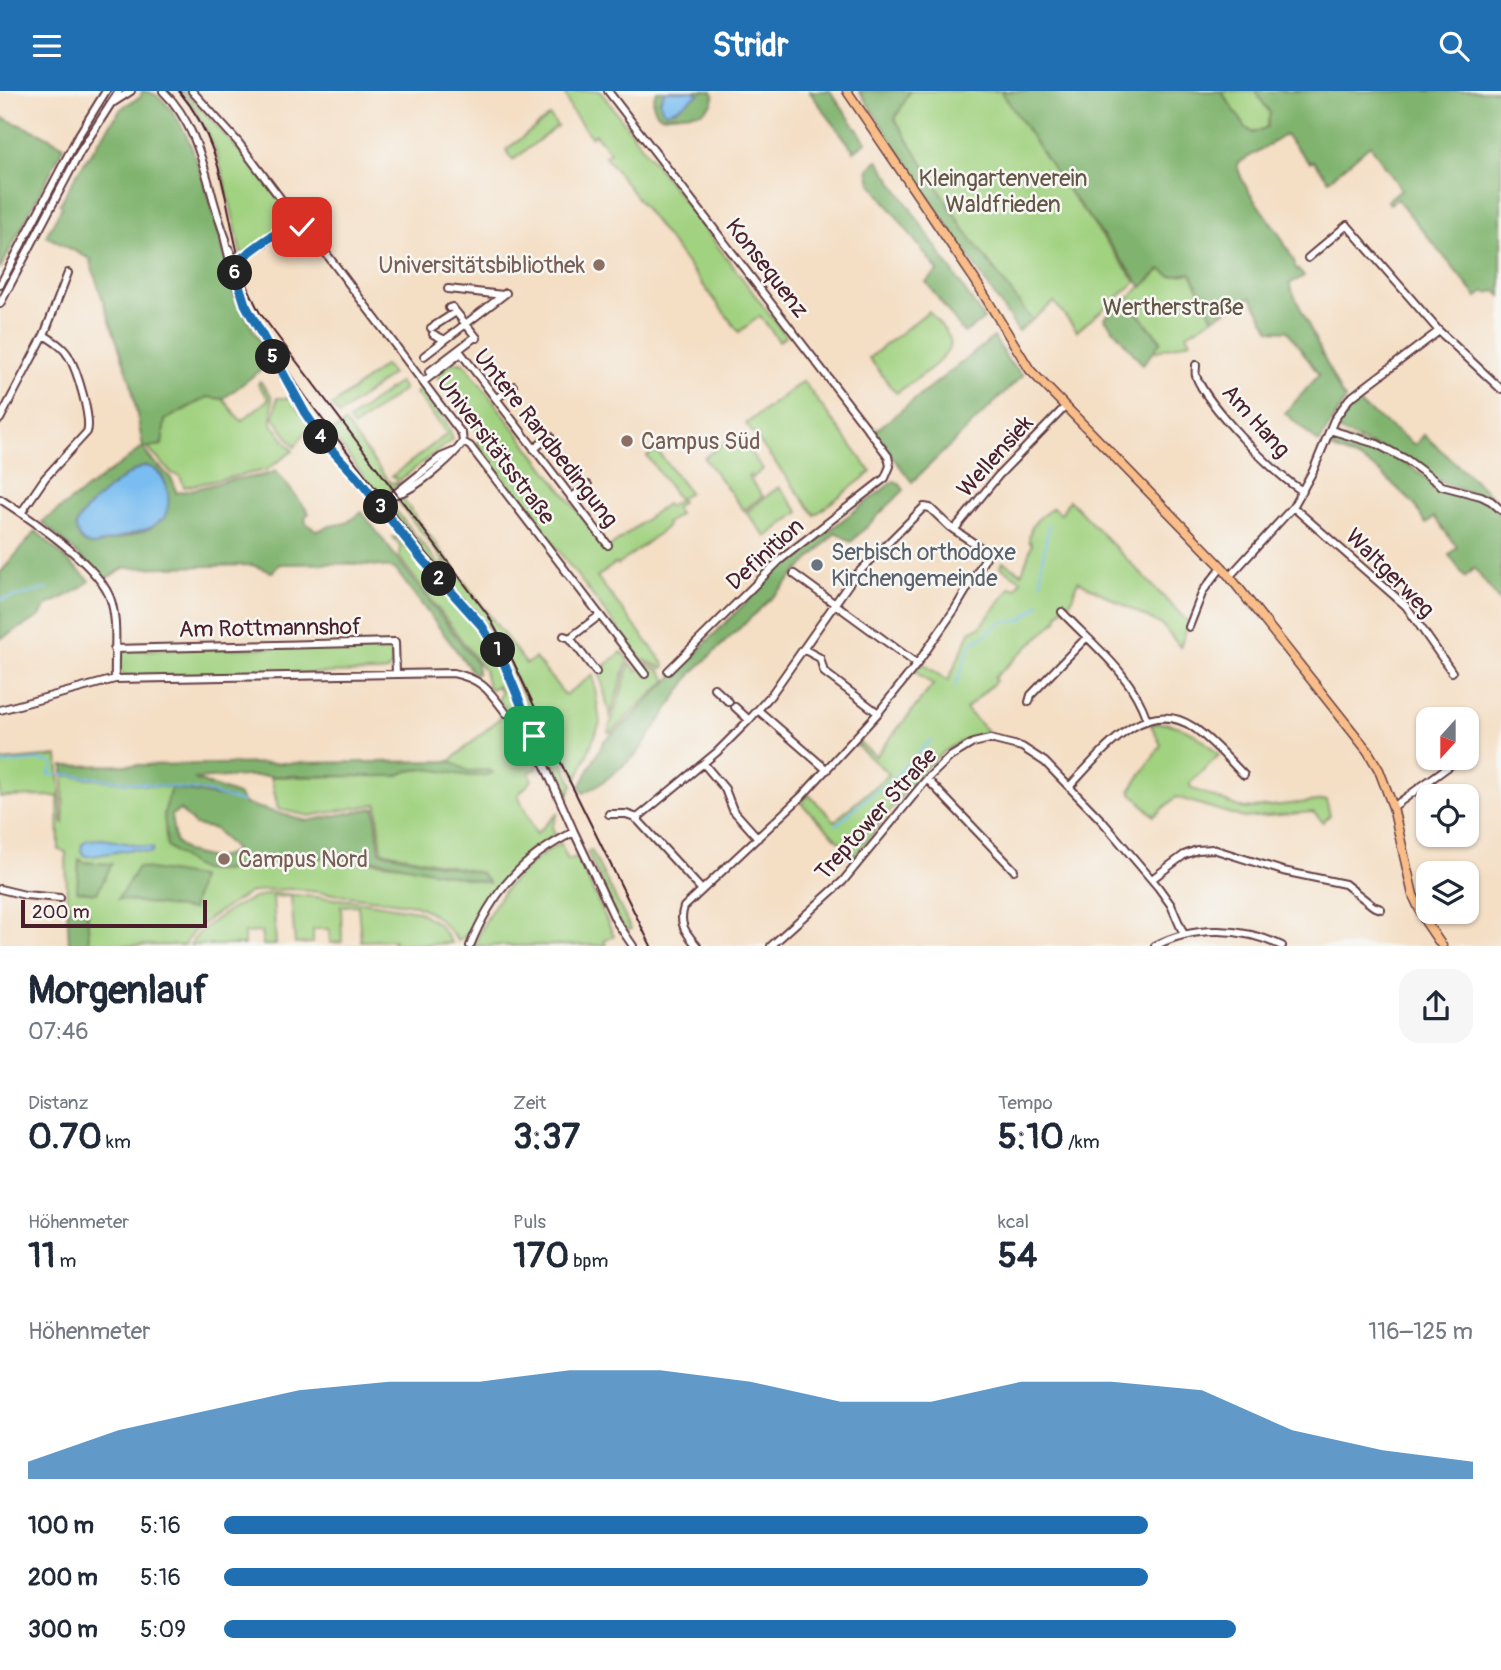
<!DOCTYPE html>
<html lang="de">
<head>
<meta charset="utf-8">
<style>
  :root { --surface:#fff; --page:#f6f6f7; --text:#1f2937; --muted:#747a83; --accent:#1f6fb2 }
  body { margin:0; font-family:Pangolin,sans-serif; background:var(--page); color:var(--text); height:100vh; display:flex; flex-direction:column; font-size:26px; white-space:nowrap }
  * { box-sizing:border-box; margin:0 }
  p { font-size:23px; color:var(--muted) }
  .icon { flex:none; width:38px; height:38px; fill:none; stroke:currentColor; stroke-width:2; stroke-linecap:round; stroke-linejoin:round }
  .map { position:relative; height:855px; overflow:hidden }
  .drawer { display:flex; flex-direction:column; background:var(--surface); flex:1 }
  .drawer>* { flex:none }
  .needle { width:46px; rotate:201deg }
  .buttons { position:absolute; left:1416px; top:616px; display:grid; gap:14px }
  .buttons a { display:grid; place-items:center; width:63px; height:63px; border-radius:14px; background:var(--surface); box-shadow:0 2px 5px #0004; font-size:35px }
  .scale { position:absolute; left:21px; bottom:18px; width:186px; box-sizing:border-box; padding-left:7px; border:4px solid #4a1f2b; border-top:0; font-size:19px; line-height:24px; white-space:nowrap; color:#4a1f2b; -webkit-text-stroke:5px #f6f6f2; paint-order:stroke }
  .pin { position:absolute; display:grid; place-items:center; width:60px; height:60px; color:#fff; margin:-30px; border-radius:14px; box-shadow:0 4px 10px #0006 }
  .km { position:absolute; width:35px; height:35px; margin:-18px; border-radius:50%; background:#222; color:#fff; font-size:19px; line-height:35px; text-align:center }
  .round { display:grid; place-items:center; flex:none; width:74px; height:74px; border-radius:21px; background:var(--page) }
  .headline { display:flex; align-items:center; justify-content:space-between; height:119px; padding:0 28px }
  h1 { font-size:38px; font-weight:800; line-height:52px }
  .figures { display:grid; grid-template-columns:repeat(3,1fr); gap:10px; height:119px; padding:7px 28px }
  .figures div { display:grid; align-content:center }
  .figures b { font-size:35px; font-weight:800 }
  .figures small { font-size:19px; font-weight:400 }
  .figures p { font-size:19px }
  .chart { height:196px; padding:14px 28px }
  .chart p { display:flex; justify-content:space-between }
  .chart svg { width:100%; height:126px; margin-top:7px; fill:var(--accent); opacity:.7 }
  ul { padding:0 28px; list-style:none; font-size:23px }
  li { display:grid; grid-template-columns:112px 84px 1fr; align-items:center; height:52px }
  li i { height:18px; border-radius:9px; background:var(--accent) }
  header { display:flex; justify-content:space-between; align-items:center; height:91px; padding:0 28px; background:var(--accent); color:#fff; font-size:32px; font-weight:800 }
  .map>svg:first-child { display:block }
  .green { fill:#a1d280; stroke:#767856; stroke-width:2; fill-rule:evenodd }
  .forest { fill:#80b46e; stroke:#656a4c; stroke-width:2; fill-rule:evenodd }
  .water { fill:#7abef1; stroke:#626e8e; stroke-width:2 }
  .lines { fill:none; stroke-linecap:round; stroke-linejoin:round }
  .stream { stroke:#7abef1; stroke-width:2 }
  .minor-casing { stroke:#643c42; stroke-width:10 }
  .major-casing { stroke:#643c42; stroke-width:11 }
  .minor { stroke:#fff; stroke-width:6 }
  .major { stroke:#f8bd88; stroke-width:8 }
  .tram { stroke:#4a1f2b; stroke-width:2 }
  .route-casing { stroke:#fff; stroke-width:14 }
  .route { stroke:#1f6fb2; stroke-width:9 }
  .education-dot { fill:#8d6e63; stroke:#f6f6f2; stroke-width:2.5 }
  .worship-dot { fill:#6b7280; stroke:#f6f6f2; stroke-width:2.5 }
  .labels { text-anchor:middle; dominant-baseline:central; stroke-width:5; stroke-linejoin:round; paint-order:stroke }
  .park-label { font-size:23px; fill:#645544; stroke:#f6f6f2 }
  .education-label { font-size:23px; fill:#785e54; stroke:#f6f6f2; text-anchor:start }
  .street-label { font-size:23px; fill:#4a1f2b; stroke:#f6f6f2 }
  .worship-label { font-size:23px; fill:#5b616d; stroke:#f6f6f2; text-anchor:start }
</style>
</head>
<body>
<header><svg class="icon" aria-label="menu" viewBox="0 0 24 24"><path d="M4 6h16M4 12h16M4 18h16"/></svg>Stridr<svg class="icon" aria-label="search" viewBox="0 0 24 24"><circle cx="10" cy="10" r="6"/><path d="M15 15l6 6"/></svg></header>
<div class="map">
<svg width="1501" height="855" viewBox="0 0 1501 855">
  <rect width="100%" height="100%" fill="#f6f6f2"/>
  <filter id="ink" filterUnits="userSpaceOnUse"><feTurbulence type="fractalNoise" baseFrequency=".0143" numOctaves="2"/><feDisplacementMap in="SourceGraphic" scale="14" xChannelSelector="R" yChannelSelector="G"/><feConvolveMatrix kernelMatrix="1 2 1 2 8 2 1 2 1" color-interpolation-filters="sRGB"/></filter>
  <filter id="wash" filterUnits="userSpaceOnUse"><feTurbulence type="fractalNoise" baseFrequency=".00686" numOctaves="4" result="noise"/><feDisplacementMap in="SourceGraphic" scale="28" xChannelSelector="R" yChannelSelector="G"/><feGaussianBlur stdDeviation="1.57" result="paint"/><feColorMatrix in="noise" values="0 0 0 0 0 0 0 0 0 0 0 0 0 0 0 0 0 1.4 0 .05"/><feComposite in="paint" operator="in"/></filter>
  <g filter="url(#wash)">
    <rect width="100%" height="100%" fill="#f4dec4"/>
    <!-- green -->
    <path class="green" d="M181,0H185L242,63L287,118L282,127L284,137L246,162L241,163C228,106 221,46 181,0Z
      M564,0H600L786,245L779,250L760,225L739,241L605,65L610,61L595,43L591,46L571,19Z
      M910,0H1001L1062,91L1136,191L1077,240L1054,211L1032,229L963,137L895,28Z
      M1221,0H1255L1270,22L1267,36L1257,42L1247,38Z
      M550,25L557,35L513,69L506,59Z
      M1161,178L1171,185L1191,182L1213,227L1187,243L1191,250L1151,262L1161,249L1126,209Z
      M929,220C935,228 946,239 950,248C956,265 909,293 896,302L869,267Z
      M459,271L464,272L607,458L666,413L669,416L679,409L647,365L656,358L689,401L680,407L682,411L675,417L679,423L666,433L667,436L618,474L616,472L597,486L662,570L665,575L663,577L641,568L477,353L483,347L436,284L451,272Z
      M385,274L392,283L339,324L332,315Z
      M260,290L272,306V333L293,360L266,379L184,396L180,385L173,383L149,359L148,356L162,354L165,329L208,306L223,308L241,330L269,308L258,293Z
      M803,290L871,381L815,424L746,333Z
      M399,291L404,298L354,336L349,329Z
      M419,299H423C432,313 452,333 452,349L401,388H396L392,385L447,343L416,302Z
      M277,307H290L314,343L306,340L295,356L274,327Z
      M345,332L390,392L401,391L389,400L381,402L377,397L374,399L331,342Z
      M736,343L763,378L752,387L750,384L748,386L763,405L744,419L704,367Z
      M779,396L799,421L766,446L746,421Z
      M401,406L526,573L535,567L565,604L593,584L600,632L577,688L568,670L563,672L573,694L568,704L555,674L548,676L523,604L490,539L428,469L393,424V416L440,475L445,472L397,409Z
      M1069,409L1189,532L1180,556L1162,534L1078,490L1071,510L1059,521L1057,529L994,587L996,590L966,618L988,641C927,652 892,723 854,765L801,712L809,704L835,730L889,683L856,654L859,652L876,665L933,594L916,581L922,572L948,590L971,539L980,536L1011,496L1016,498L1021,489L1000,476L1003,471L1022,482L1032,453L1029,450C1029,433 1039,426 1053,417L1061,423Z
      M393,446H397L484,545L511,597L531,646L499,610L498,607L501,601L497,595L491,598L488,596L484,579L399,466L400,456Z
      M385,555L392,561V574L387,580L380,581L125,585L118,578C117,570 116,561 126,559Z
      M622,561L628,569L610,625L599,579Z
      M630,572L637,580L646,573L660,579L667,589L611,641H608Z
      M500,622L508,632L510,631L528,649L538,677L529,681L532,689L518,704L536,743L558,722L552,736L555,743L524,763L526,766C513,778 501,789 491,804C479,820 476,839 458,850C445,834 436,822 415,814L295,798L263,799L249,802L211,826L192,842L185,854L89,855L87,814L67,812L66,761L59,759L58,705L0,706V670L58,665L62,731L64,732L63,684L171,697L164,723L166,746L202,779L221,780L323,766L481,782L382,760L377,713L309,725L278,718L271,686L396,685C411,677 432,676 449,680C465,683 477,689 492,681L468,680L450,670L500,627ZM138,777L200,787L118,808Z
      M1159,632C1185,633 1201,646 1219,664L1189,693L1193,698L1244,718L1326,709L1330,724L1323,731L1313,721L1244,727L1176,706L1154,725L1130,700L1161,654L1151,634Z
      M560,752L568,769L577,766L614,845L604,850L606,854L474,855C494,807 515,779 560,752Z
      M591,759L631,838L626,840L618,828L587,761Z
      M274,802L356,810L418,820L438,833L452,852L394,855V849L361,850L358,814L341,815L342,851L330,852L329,838H313V852L295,853L291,805L273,806L276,854H263L261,841L244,842V854H190C205,830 246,806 274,802Z"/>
    <!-- forest -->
    <path class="forest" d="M142,0C192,0 220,155 233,195C241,220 257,244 269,267L266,275L223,308L207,306L165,329L162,354L144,357C150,375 175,380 176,402C195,399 213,393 232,389C247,386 263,387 276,380L309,422L305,426L306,432L317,440L330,435L346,432L362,421L477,573V583H474L395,478C359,470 317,473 280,473L272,481L252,474L124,477L105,488L42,431L143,356L131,292L90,171L92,169L46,145L62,116L60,113L76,84L121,18L129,12L141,6ZM146,375C159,378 164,386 167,398C177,441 125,444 95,454L87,453L81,449L80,426C96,410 124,380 146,375Z
      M657,0H683L673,1L676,18L697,1L693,0H712L714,6L712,13L702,21L661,25C652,18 651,10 657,0Z
      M809,0H830L866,51L854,60Z
      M859,0H910L895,28L963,137L1032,229L1018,240Z
      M1001,0H1221L1247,38L1253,42L1267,36L1270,22L1255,0H1501V205L1496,200L1487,202L1485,200L1477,206L1397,108L1390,113L1387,110L1401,98L1370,54L1329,89L1313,70L1310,72L1285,44L1237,73C1242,97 1261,117 1275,137C1283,148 1288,160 1295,172V176L1304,185L1289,193L1341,303L1346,308L1319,352L1285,322L1319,284L1288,240L1270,239L1251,206L1213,227L1191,182L1171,185L1161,178L1142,196L1062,91Z
      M0,26L40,42L64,55L0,178Z
      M878,69L984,228L964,242L926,191L938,180L871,92L868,78Z
      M1126,209L1161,250L1143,274L1104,227Z
      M994,246L1009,271L1023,284L912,391L874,341Z
      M1354,309L1415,354L1424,344L1494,407L1452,396L1437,389L1416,373L1335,338L1344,320Z
      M1333,345L1382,359L1413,377L1435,394L1450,402L1481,408L1492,414L1501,424V512L1474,477L1465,486L1449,464L1457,456L1434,426L1426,433L1414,413L1380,381L1363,370L1326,355Z
      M894,390L899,392L904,399L851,451L836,441L778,501L693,581L637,663L603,691L584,702L580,696L604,650L630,628L781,476Z
      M36,440L90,490L73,502L47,514L39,526L0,548V482Z
      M450,670L468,680L489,679L492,682C463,694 431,666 396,685H246L194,688L238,704L245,713L307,730L375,717L380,761L481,782L489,792L382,770L323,766L221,780L202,779L192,774L167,755L164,723L171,697L232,708L203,700L63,683V675ZM180,719L195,734L215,738L236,760L215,768L187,761L175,750L171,724Z
      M79,768L84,771L112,773L97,802L77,800Z
      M138,776L200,786L192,819L118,808Z
      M67,812L87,814L89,854H69Z"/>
    <!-- water -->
    <path class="water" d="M665,0H693L699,3L676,18L666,21L662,18L660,10Z
      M146,375C168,380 173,410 164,427L150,437L95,454C84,454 77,447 76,436C79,419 128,379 146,375Z
      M103,748L153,757V760L150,762L133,758L92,765H86L81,760L82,753L87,749Z"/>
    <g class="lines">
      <!-- stream -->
      <path class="stream" d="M1042,491L1041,477L1049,433
        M0,509L46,498
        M955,596L970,556L974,550L986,544L1000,531L1022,529L1039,513
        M0,673L37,669L51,671L54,676L48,683L58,684
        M63,683L203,700L241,711
        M897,683L931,649
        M836,734L875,700L885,695L894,685"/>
    </g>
  </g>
  <g filter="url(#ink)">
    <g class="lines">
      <!-- minor casing -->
      <g class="minor-casing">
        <path id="minor" d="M163,0C204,40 206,98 226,148
          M192,0L238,51L290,120
          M608,0L863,332L888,365L890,375L885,387L780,469L668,580
          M114,11L131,0
          M290,120C299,118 306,124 304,133
          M290,120L285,130L291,139
          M304,133L462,343L463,351L470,355L645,583
          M224,145L235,191L252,228L305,322L328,355L356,385L422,468L476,526L496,556L509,582L540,664L574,741L616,830L633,855
          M229,158L233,166L240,168
          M1308,167L1347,134L1439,240L1501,298
          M236,183L235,176L240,168L284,139L303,142L319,155
          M0,194L77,47L106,0
          M448,198L503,204
          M0,213L80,61L119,0
          M449,217L452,216L477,247
          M431,237L456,221
          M433,243L445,249
          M424,265L506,202
          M1196,274C1196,277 1195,283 1196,285C1206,313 1277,387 1303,400
          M429,281L475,246
          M423,291L461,262L608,454
          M496,308L513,295
          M0,328L44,244L68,182
          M1330,339L1377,353L1407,369L1442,395L1481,405L1491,410L1501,419
          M534,358L550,345
          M396,403C414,400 453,366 463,351
          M571,407L588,394
          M0,408C31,428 104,477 112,513C118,536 114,564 115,588
          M380,415L441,366L453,361
          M1293,416L1406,515L1452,581
          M21,422L45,387L87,341C92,328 77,279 69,266C64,256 53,250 44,244
          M954,439L998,385L1065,316
          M794,483L917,573
          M1230,485L1293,416L1313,380L1334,329L1349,308L1439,240
          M1062,521C1094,555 1132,583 1147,629
          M1189,536L1203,500L1222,476
          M564,545L570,547L596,581
          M570,547L600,524
          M114,558L395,551L396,583
          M803,558L820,567L824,581L878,622
          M714,597L729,611
          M1029,611L1031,604L1086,547
          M735,616L749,629
          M0,619L115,588L453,582C482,588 489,599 506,622
          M758,619L827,679
          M704,673L725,698L733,719L758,747
          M927,688L1014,779
          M1070,695C1100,664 1144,603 1193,636C1212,649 1228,668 1244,684
          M1393,716L1452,673L1470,667
          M609,723H626L635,726L701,798
          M636,728L717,661L749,629L771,604L853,487L924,416L930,417L950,436L987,461L986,466L955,518L917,573L878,622L802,705L684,816C678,833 686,842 697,855
          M1152,788L1184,764L1197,759L1213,758L1283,780L1345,793L1373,815L1381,818
          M0,798L25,804L60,807
          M470,855C491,802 523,766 574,741
          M771,855L843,790L927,688L950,666L973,652L990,648L1022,656L1045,671L1103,731L1158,796L1171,814L1184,844
          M1155,855C1194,834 1242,836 1282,855"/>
      </g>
      <!-- major casing -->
      <g class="major-casing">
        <path id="major" d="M847,0L975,189L1030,279L1222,476L1367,659L1379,679L1393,716L1413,804L1425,830L1442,855"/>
      </g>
      <!-- minor -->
      <use href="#minor" class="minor"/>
      <!-- major -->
      <use href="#major" class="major"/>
      <!-- tram -->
      <path class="tram" d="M179,0C238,70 220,149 260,222L488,524L513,570L569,689L651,855
        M272,254C296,296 327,334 356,372C388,413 418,455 454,493"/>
    </g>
  </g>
  <g class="lines" filter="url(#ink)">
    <!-- route casing -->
    <g class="route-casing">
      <path id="route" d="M302,136C295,141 288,137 280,141C268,146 247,163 237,171L234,178L245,213L305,322L328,355L356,385L422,468L482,535L504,572L534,645"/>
    </g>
    <!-- route -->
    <use href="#route" class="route"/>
  </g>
  <!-- markers -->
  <g class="education-dot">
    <circle cx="599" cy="174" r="7"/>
    <circle cx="627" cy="350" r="7"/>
    <circle cx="224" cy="768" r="7"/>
  </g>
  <circle class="worship-dot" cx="817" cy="474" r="7"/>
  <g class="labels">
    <!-- park labels -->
    <g class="park-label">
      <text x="1003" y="87">Kleingartenverein<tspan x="1003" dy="26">Waldfrieden</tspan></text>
      <text x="1173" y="216">Wertherstraße</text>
    </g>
    <!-- education labels -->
    <g class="education-label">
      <text x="585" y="174" text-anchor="end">Universitätsbibliothek</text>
      <text x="641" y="350">Campus Süd</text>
      <text x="238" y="768">Campus Nord</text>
    </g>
    <!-- street labels -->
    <g class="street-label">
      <text transform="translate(767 177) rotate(52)">Konsequenz</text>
      <text transform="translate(1256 330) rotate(48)">Am Hang</text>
      <text transform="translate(546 347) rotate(52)">Untere Randbedingung</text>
      <text transform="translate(496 359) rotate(53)">Universitätsstraße</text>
      <text transform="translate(995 365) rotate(-48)">Wellensiek</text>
      <text transform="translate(765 463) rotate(-42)">Definition</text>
      <text transform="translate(1390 482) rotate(45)">Waltgerweg</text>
      <text transform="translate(270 537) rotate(-1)">Am Rottmannshof</text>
      <text transform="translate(876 723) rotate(-48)">Treptower Straße</text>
    </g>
    <!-- worship labels -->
    <g class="worship-label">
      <text x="831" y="461">Serbisch orthodoxe<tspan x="831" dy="26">Kirchengemeinde</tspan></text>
    </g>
  </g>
</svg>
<div class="buttons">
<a><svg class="needle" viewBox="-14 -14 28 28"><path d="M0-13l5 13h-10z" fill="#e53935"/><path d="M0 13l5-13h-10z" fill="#747a83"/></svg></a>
<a><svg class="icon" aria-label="locate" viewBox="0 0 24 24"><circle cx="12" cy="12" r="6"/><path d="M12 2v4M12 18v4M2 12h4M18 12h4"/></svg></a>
<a><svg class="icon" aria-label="layers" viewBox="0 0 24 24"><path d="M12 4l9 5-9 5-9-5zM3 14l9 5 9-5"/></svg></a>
</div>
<div class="scale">200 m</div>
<div class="pin" style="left:534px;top:645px;background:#1e9e55"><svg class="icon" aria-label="arrive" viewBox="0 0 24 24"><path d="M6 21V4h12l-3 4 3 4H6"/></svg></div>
<div class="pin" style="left:302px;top:136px;background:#d93025"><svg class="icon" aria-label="check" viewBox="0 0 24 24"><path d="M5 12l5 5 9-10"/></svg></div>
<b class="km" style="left:498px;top:559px">1</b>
<b class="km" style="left:439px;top:488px">2</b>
<b class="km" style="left:381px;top:416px">3</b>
<b class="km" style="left:321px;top:346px">4</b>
<b class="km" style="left:273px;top:266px">5</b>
<b class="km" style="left:235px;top:182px">6</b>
</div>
<section class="drawer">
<div class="headline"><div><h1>Morgenlauf</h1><p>07:46</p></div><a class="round"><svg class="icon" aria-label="share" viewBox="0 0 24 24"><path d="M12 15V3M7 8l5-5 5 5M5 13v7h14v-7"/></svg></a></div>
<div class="figures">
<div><p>Distanz</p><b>0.70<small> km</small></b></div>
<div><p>Zeit</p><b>3:37</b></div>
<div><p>Tempo</p><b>5:10<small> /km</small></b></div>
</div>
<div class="figures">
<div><p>Höhenmeter</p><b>11<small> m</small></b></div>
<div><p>Puls</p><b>170<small> bpm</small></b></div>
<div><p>kcal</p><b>54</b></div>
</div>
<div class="chart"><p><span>Höhenmeter</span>116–125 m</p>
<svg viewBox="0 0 160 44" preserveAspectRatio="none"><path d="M0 44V38L10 27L20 20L30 13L40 10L50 10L60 6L70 6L80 10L90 17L100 17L110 10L120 10L130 13L140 27L150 34L160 38V44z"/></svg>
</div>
<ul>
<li><b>100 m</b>5:16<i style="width:74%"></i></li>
<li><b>200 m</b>5:16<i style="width:74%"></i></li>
<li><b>300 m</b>5:09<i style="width:81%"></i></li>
</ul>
</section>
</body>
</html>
